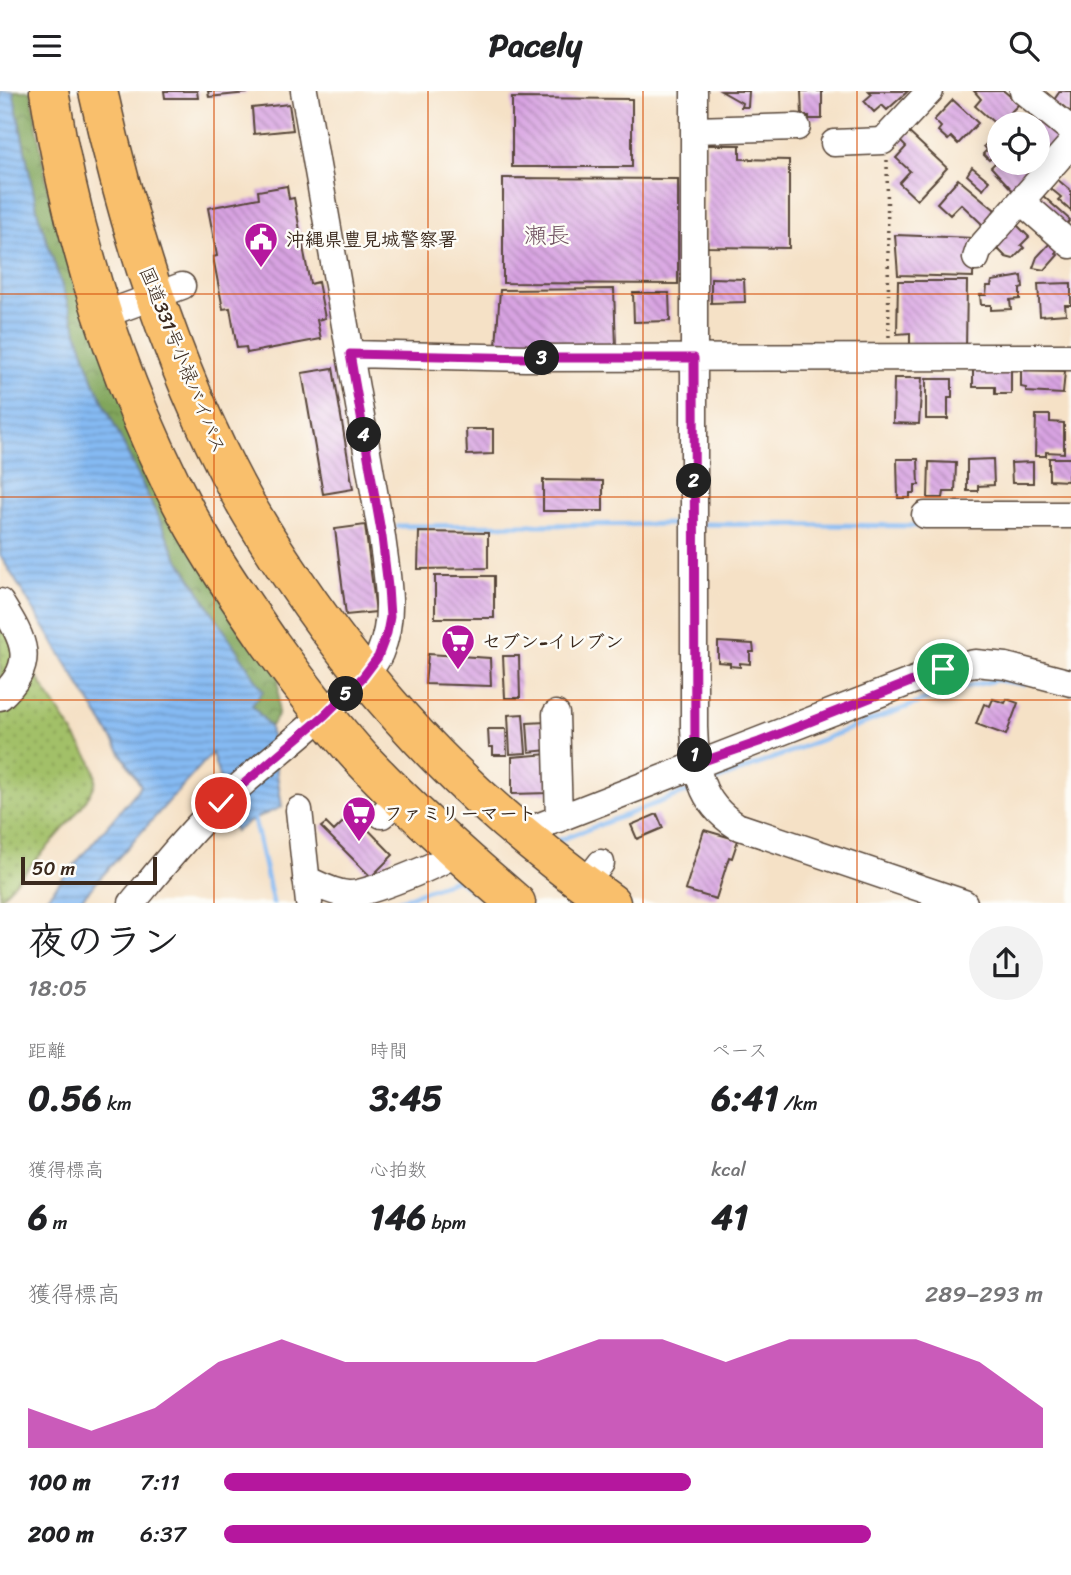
<!DOCTYPE html>
<html lang="ja">
<head>
<meta charset="utf-8">
<style>
  :root { --surface:#fff; --page:#f2f2f2; --text:#202124; --muted:#757577; --accent:#b5179e }
  body { margin:0; font-family:Sriracha,"Klee One",sans-serif; background:var(--page); color:var(--text); height:100vh; display:flex; flex-direction:column; font-size:26px; white-space:nowrap }
  * { box-sizing:border-box; margin:0 }
  p { font-size:23px; color:var(--muted) }
  .icon { flex:none; width:38px; height:38px; fill:none; stroke:currentColor; stroke-width:2; stroke-linecap:round; stroke-linejoin:round }
  .map { position:relative; height:812px; overflow:hidden }
  .drawer { display:flex; flex-direction:column; background:var(--surface); flex:1 }
  .drawer>* { flex:none }
  .fabs { position:absolute; left:987px; top:21px; display:grid; gap:14px }
  .fabs a { display:grid; place-items:center; width:63px; height:63px; border-radius:50%; background:var(--surface); box-shadow:0 4px 18px #0003; font-size:35px }
  .scale { position:absolute; left:21px; bottom:18px; width:136px; box-sizing:border-box; padding-left:7px; border:4px solid #3b2a1e; border-top:0; font-size:19px; line-height:24px; white-space:nowrap; color:#3b2a1e; -webkit-text-stroke:5px #fdfcf7; paint-order:stroke }
  .pin { position:absolute; display:grid; place-items:center; width:60px; height:60px; color:#fff; margin:-30px; border:4px solid #fff; border-radius:50%; box-shadow:0 2px 7px #0007 }
  .km { position:absolute; width:35px; height:35px; margin:-18px; border-radius:50%; background:#222; color:#fff; font-size:19px; line-height:35px; text-align:center }
  .round { display:grid; place-items:center; flex:none; width:74px; height:74px; border-radius:37px; background:var(--page) }
  .overview { display:flex; align-items:center; justify-content:space-between; height:119px; padding:0 28px }
  h1 { font-size:38px; font-weight:800; line-height:52px }
  .metrics { display:grid; grid-template-columns:repeat(3,1fr); gap:10px; height:119px; padding:7px 28px }
  .metrics div { display:grid; align-content:center }
  .metrics b { font-size:35px; font-weight:800 }
  .metrics small { font-size:19px; font-weight:400 }
  .metrics p { font-size:19px }
  .chart { height:196px; padding:14px 28px }
  .chart p { display:flex; justify-content:space-between }
  .chart svg { width:100%; height:126px; margin-top:7px; fill:var(--accent); opacity:.7 }
  ul { padding:0 28px; list-style:none; font-size:23px }
  li { display:grid; grid-template-columns:112px 84px 1fr; align-items:center; height:52px }
  li i { height:18px; border-radius:9px; background:var(--accent) }
  header { display:flex; justify-content:space-between; align-items:center; height:91px; padding:0 28px; background:var(--surface); font-size:32px; font-weight:800 }
  .map>svg:first-child { display:block }
  .grass { fill:url(#grass-dots); stroke:#6e7542; stroke-width:2 }
  .forest { fill:url(#forest-crowns); stroke:#5e683d; stroke-width:2 }
  .water { fill:url(#water-rules); stroke:#607288; stroke-width:2 }
  .lines { fill:none; stroke-linecap:round; stroke-linejoin:round }
  .stream { stroke:#85baf3; stroke-width:5 }
  .building { fill:url(#building-back-hatch) }
  .minor-casing { stroke:#574537; stroke-width:29 }
  .highway-casing { stroke:#574537; stroke-width:41 }
  .path { stroke:#574537; stroke-width:3.5; stroke-dasharray:2 5; stroke-linecap:butt }
  .minor { stroke:#fff; stroke-width:26 }
  .highway { stroke:#f9bf6c; stroke-width:38 }
  .route-casing { stroke:#fff; stroke-width:14 }
  .route { stroke:#b5179e; stroke-width:9 }
  .grid { fill:none; stroke:#d7540e; stroke-width:2; stroke-opacity:0.55 }
  .labels { text-anchor:middle; dominant-baseline:central; stroke-width:5; stroke-linejoin:round; paint-order:stroke }
  .poi-label { font-size:19px; font-weight:bold; fill:#3b2a1e; stroke:#fdfcf7; text-anchor:start }
  .street-label { font-size:19px; fill:#3b2a1e; stroke:#fdfcf7 }
  .quarter-label { font-size:23px; fill:#725463; stroke:#fdfcf7 }
</style>
</head>
<body>
<header><svg class="icon" aria-label="menu" viewBox="0 0 24 24"><path d="M4 6h16M4 12h16M4 18h16"/></svg>Pacely<svg class="icon" aria-label="search" viewBox="0 0 24 24"><circle cx="10" cy="10" r="6"/><path d="M15 15l6 6"/></svg></header>
<div class="map">
<svg width="1071" height="812" viewBox="0 0 1071 812">
  <defs>
    <pattern id="grass-dots" width="8" height="8" patternUnits="userSpaceOnUse" patternTransform="scale(1.75)"><rect width="8" height="8" fill="#a2c067"/><path d="M2 2h.1M6 6h.1" fill="none" stroke="#859c54" stroke-width="1.8" stroke-linecap="round"/></pattern>
    <pattern id="forest-crowns" width="20" height="18" patternUnits="userSpaceOnUse" patternTransform="scale(1.75)"><rect width="20" height="18" fill="#81a65c"/><path d="M2 6a3 3 0 1 1 6 0M12 15a3 3 0 1 1 6 0" fill="none" stroke="#6b874b"/></pattern>
    <pattern id="water-rules" width="6" height="5" patternUnits="userSpaceOnUse" patternTransform="scale(1.75)"><rect width="6" height="5" fill="#85baf3"/><path d="M0 2.5h6" fill="none" stroke="#6e97c4"/></pattern>
    <pattern id="building-back-hatch" width="6" height="6" patternUnits="userSpaceOnUse" patternTransform="scale(1.75)"><rect width="6" height="6" fill="#d8a3e2"/><path d="M-1 5l2 2M0 0l6 6M5-1l2 2" fill="none" stroke="#b085b7"/></pattern>
  </defs>
  <rect width="100%" height="100%" fill="#fdfcf7"/>
  <filter id="ink" filterUnits="userSpaceOnUse"><feTurbulence type="fractalNoise" baseFrequency=".0143" numOctaves="2"/><feDisplacementMap in="SourceGraphic" scale="14" xChannelSelector="R" yChannelSelector="G"/><feConvolveMatrix kernelMatrix="1 2 1 2 8 2 1 2 1" color-interpolation-filters="sRGB"/></filter>
  <filter id="wash" filterUnits="userSpaceOnUse"><feTurbulence type="fractalNoise" baseFrequency=".00686" numOctaves="4" result="noise"/><feDisplacementMap in="SourceGraphic" scale="28" xChannelSelector="R" yChannelSelector="G"/><feGaussianBlur stdDeviation="1.57" result="paint"/><feColorMatrix in="noise" values="0 0 0 0 0 0 0 0 0 0 0 0 0 0 0 0 0 1.4 0 .05"/><feComposite in="paint" operator="in"/></filter>
  <g filter="url(#wash)">
    <rect width="100%" height="100%" fill="#f5e1c6"/>
    <!-- grass -->
    <path class="grass" d="M0,529L91,670C94,677 97,684 95,692C90,715 19,786 0,808Z"/>
    <!-- forest -->
    <path class="forest" d="M13,0H31L48,99L76,200L279,586L278,625L270,636L252,614L263,600L176,464L93,289L38,123Z"/>
    <!-- water -->
    <path class="water" d="M0,0H13L38,123L93,289L176,464L263,600L252,614L270,636L282,716L254,728L235,740L212,662L78,812H42L141,695L0,464Z"/>
    <g class="lines">
      <!-- stream -->
      <path class="stream" d="M705,433L924,435
        M398,435L687,433
        M709,692L951,599L996,589L1024,593
        M254,728L273,812
        M557,750L697,697
        M458,788L474,801
        M392,812L463,786"/>
    </g>
    <g id="blocks">
      <!-- building -->
      <path class="building" d="M164,0H197L198,7H165Z
        M208,0H247V2L209,6Z
        M721,0H749L748,16H741L742,12Z
        M801,0H822V28H809V25H802Z
        M869,0H908L887,19L882,14L874,21L864,10L872,3Z
        M974,0H1004L1019,13L999,33V36L975,15L981,8Z
        M1060,0H1071V24L1052,12Z
        M512,7L632,8V76H512Z
        M953,9L978,32L958,53L951,46L948,49L938,40L941,36L934,29Z
        M289,13L293,39L254,43L252,17Z
        M1036,21L1066,49L1040,76L1036,72H1038L1039,56L1038,33H1025Z
        M904,37L947,77L917,109L899,92L910,80L896,67L906,56L896,46Z
        M996,44L999,47V72H1023L1034,84L1015,102L991,76L996,71L991,67L989,69L983,63L987,59L984,55Z
        M707,54H740V68L789,69V157L707,156Z
        M972,76L989,90L983,98L967,84Z
        M503,87L678,88V193L503,192Z
        M958,88L995,119L983,134L961,113L950,124L937,112Z
        M1057,88L1071,100V120L1058,109L1061,106L1050,97Z
        M287,95L289,108L294,107L310,193L318,191L325,227L317,229L321,248L247,262L246,256L237,257L230,217L223,218L213,166L217,165L208,117L259,107L258,100Z
        M1042,104L1070,129L1062,140L1036,111Z
        M1014,131L1029,146L1021,154L1024,157L1013,168L1006,166L998,158L995,161L991,155Z
        M895,144L974,147L973,186L898,184Z
        M1052,150L1060,157L1056,162L1058,164L1045,179L1033,177L1037,166Z
        M1022,185L1023,197L1020,198V208L1010,209L1011,218L991,219V214H981L980,204H986L987,195H991L992,190Z
        M711,187L744,188L745,211L711,212Z
        M898,190H967L966,258L910,256V242L897,243Z
        M1071,192V214H1065L1066,223L1040,225L1038,193Z
        M614,198L616,255H496L500,199Z
        M633,202H669L670,230L634,231Z
        M1021,275L1029,279L1065,280L1063,303L1026,301V297L1021,296Z
        M333,277L353,398L323,403L302,282Z
        M973,277H1011V303H995V296H973Z
        M894,287H922L919,333L893,332Z
        M926,288H952V307H948V328H926Z
        M1036,324H1050V331L1064,332V362L1046,361V365H1035Z
        M466,338H493V363L467,364Z
        M1049,367H1071V384H1068V390L1049,389Z
        M897,368H918L919,394H915V402H910V407H898Z
        M993,368L994,394L978,395V400H967V369Z
        M929,371L956,372L955,401H944L943,407H928Z
        M1033,371V392H1012L1011,372Z
        M543,389L603,390V420H543Z
        M365,434L376,521L346,524L335,438Z
        M419,441L488,442V477L418,478Z
        M435,485H494V527H435Z
        M718,551L753,553L754,561H750V573L740,572V576L730,575V572L718,571Z
        M428,563L490,567L491,595L425,593Z
        M503,565H519L520,607H505Z
        M993,608L1005,612L1007,608L1018,612L1006,644L976,633L984,613L990,615Z
        M523,623L526,662L510,663L508,624Z
        M546,631L548,659L529,661L527,632Z
        M488,638H506L507,664H493V656H489Z
        M548,663L549,702L512,703V666Z
        M352,722L393,764L371,786L321,736L326,732L334,740Z
        M657,723L663,737L637,748L631,734Z
        M704,739L738,749L732,767L729,766L716,808L685,799Z"/>
    </g>
  </g>
  <g filter="url(#ink)">
    <use href="#blocks" fill-opacity="0" stroke="#574537" stroke-width="2"/>
    <g class="lines">
      <!-- minor casing -->
      <g class="minor-casing">
        <path id="minor" d="M694,0V636C696,680 698,710 737,735L964,812
          M1023,0L1071,39
          M694,39L797,36
          M834,52L883,50L930,0
          M1022,111L1071,154
          M976,167L979,158L1071,53
          M103,224L182,195
          M350,263L526,267L1071,266
          M925,424H1071
          M0,511C23,548 39,572 0,606
          M556,623L559,728
          M299,719L309,812
          M382,724L400,707
          M519,743L943,578L975,572L1006,575L1071,592
          M306,788C319,794 333,802 348,803C366,804 442,773 457,761
          M585,793L601,772
          M132,812C161,777 191,739 225,708C264,672 307,641 346,603C358,591 373,578 380,562C396,525 387,486 382,446L304,0"/>
      </g>
      <!-- highway casing -->
      <g class="highway-casing">
        <path id="highway" d="M49,0C72,146 117,290 186,421C210,466 240,509 269,551C298,591 328,631 361,667C410,719 462,766 516,812
          M98,0C127,131 167,261 228,380C247,418 270,454 294,489C382,620 482,720 611,812"/>
      </g>
      <!-- path -->
      <path class="path" d="M887,69L889,247"/>
      <!-- minor -->
      <use href="#minor" class="minor"/>
      <!-- highway -->
      <use href="#highway" class="highway"/>
    </g>
  </g>
  <g class="lines" filter="url(#ink)">
    <!-- route casing -->
    <g class="route-casing">
      <path id="route" d="M221,712L325,624L363,586L378,566L387,542L390,526L388,496L382,446L350,263L526,267H694L695,673L759,651L943,578"/>
    </g>
    <!-- route -->
    <use href="#route" class="route"/>
  </g>
  <!-- grid -->
  <path class="grid" d="M214,0V812M428,0V812M643,0V812M857,0V812M0,203H1071M0,406H1071M0,609H1071"/>
  <!-- icons -->
  <defs>
    <g id="civic-pin" transform="scale(1.75)"><path d="M0 17L-7.5 6A9.5 9.5 0 1 1 7.5 6Z" fill="#b5179e" stroke="#fdfcf7"/><path d="M-.6-6.5H3V-4.5H.6V-3L4-1V1h2V6H-6V1h2V-1L-.6-3ZM-1.2 2.5V6h2.4V2.5Z" fill="#fff"/></g>
    <g id="supermarket-pin" transform="scale(1.75)"><path d="M0 17L-7.5 6A9.5 9.5 0 1 1 7.5 6Z" fill="#b5179e" stroke="#fdfcf7"/><path d="M-6-5.5h2.5l.6 2H6L4.5 2H-2.5L-4.4-4H-6ZM-1.5 3.2a1.3 1.3 0 1 0 .1 0ZM3 3.2a1.3 1.3 0 1 0 .1 0Z" fill="#fff"/></g>
  </defs>
  <g fill-rule="evenodd">
    <use href="#civic-pin" x="261" y="148"/>
    <use href="#supermarket-pin" x="458" y="550"/>
    <use href="#supermarket-pin" x="359" y="722"/>
  </g>
  <g class="labels">
    <!-- poi labels -->
    <g class="poi-label">
      <text x="286" y="148">沖縄県豊見城警察署</text>
      <text x="482" y="550">セブン-イレブン</text>
      <text x="384" y="722">ファミリーマート</text>
    </g>
    <!-- street labels -->
    <g class="street-label">
      <text transform="translate(183 269) rotate(68)">国道331号小禄バイパス</text>
    </g>
    <!-- quarter labels -->
    <g class="quarter-label">
      <text x="547" y="144">瀬長</text>
    </g>
  </g>
</svg>
<div class="fabs">
<a><svg class="icon" aria-label="locate" viewBox="0 0 24 24"><circle cx="12" cy="12" r="6"/><path d="M12 2v4M12 18v4M2 12h4M18 12h4"/></svg></a>
</div>
<div class="scale">50 m</div>
<div class="pin" style="left:943px;top:578px;background:#1e9e55"><svg class="icon" aria-label="arrive" viewBox="0 0 24 24"><path d="M6 21V4h12l-3 4 3 4H6"/></svg></div>
<div class="pin" style="left:221px;top:712px;background:#d93025"><svg class="icon" aria-label="check" viewBox="0 0 24 24"><path d="M5 12l5 5 9-10"/></svg></div>
<b class="km" style="left:695px;top:664px">1</b>
<b class="km" style="left:694px;top:390px">2</b>
<b class="km" style="left:542px;top:267px">3</b>
<b class="km" style="left:364px;top:344px">4</b>
<b class="km" style="left:346px;top:603px">5</b>
</div>
<section class="drawer">
<div class="overview"><div><h1>夜のラン</h1><p>18:05</p></div><a class="round"><svg class="icon" aria-label="share" viewBox="0 0 24 24"><path d="M12 15V3M7 8l5-5 5 5M5 13v7h14v-7"/></svg></a></div>
<div class="metrics">
<div><p>距離</p><b>0.56<small> km</small></b></div>
<div><p>時間</p><b>3:45</b></div>
<div><p>ペース</p><b>6:41<small> /km</small></b></div>
</div>
<div class="metrics">
<div><p>獲得標高</p><b>6<small> m</small></b></div>
<div><p>心拍数</p><b>146<small> bpm</small></b></div>
<div><p>kcal</p><b>41</b></div>
</div>
<div class="chart"><p><span>獲得標高</span>289–293 m</p>
<svg viewBox="0 0 160 44" preserveAspectRatio="none"><path d="M0 44V30L10 38L20 30L30 14L40 6L50 14L60 14L70 14L80 14L90 6L100 6L110 14L120 6L130 6L140 6L150 14L160 30V44z"/></svg>
</div>
<ul>
<li><b>100 m</b>7:11<i style="width:57%"></i></li>
<li><b>200 m</b>6:37<i style="width:79%"></i></li>
</ul>
</section>
</body>
</html>
